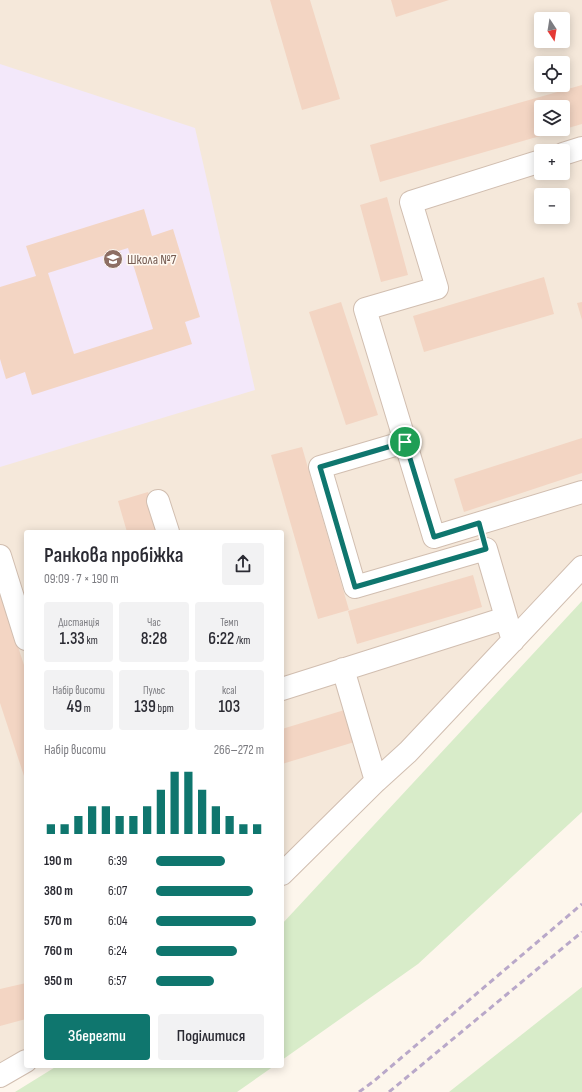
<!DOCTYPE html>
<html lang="uk">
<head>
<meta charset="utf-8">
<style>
  :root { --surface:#fff; --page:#f2f2f3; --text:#2b2b33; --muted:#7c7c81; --accent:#0f766e }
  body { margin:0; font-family:"Sofia Sans Condensed",sans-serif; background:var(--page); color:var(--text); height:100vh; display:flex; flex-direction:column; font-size:15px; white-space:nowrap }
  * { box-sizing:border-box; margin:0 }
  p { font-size:13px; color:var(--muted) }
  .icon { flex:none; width:22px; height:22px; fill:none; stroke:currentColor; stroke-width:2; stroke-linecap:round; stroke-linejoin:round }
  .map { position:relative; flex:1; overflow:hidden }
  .details { position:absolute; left:24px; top:530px; width:260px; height:538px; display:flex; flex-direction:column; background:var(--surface); border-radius:4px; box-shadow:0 2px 10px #0003 }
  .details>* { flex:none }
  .needle { width:26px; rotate:168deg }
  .controls { position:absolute; left:534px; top:12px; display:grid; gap:8px }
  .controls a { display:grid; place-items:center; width:36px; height:36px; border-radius:4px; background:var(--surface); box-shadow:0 2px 10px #0003; font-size:20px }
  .pin { position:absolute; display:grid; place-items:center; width:34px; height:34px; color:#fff; margin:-17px; border:2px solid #fff; border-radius:50%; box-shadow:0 1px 4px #0007 }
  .round { display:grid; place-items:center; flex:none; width:42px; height:42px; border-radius:4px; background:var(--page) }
  .headline { display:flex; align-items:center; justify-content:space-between; height:68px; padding:0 20px }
  h1 { font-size:22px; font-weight:600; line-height:30px }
  .figures { display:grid; grid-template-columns:repeat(3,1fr); gap:6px; height:68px; padding:4px 20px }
  .figures div { display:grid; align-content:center; border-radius:4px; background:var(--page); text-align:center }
  .figures b { font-size:17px; font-weight:600 }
  .figures small { font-size:11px; font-weight:400 }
  .figures p { font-size:11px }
  .chart { height:112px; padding:8px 20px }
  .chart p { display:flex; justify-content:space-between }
  .chart svg { width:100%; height:72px; margin-top:4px; stroke:var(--accent); stroke-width:6 }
  .primary-button { display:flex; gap:8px; margin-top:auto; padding:8px 20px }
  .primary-button a { flex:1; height:46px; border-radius:4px; background:var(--accent); color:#fff; font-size:16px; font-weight:600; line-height:46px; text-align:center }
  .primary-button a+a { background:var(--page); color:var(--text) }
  ul { padding:0 20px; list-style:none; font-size:13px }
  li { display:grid; grid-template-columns:64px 48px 1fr; align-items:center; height:30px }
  li i { height:10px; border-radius:5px; background:var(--accent) }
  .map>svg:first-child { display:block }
  .residential { fill:#f5e8da; fill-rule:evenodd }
  .education { fill:#f3e8fa }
  .green { fill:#d8ecc9 }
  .building { fill:#f3d5c3; fill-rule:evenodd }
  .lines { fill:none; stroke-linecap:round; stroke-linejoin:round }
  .minor-casing { stroke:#d1beb0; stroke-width:24 }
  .minor { stroke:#fff; stroke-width:22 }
  .rail { stroke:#b9a8c9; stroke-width:3; stroke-dasharray:6 4; stroke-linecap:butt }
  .route-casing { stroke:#fff; stroke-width:8 }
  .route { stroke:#0f766e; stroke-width:5 }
  .labels { text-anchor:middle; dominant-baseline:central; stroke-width:3; stroke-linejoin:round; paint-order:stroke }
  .education-label { font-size:14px; fill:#785e54; stroke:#fffaf3; text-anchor:start }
</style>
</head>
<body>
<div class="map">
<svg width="582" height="1092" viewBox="0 0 582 1092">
  <rect width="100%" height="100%" fill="#fdf6ec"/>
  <!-- residential -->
  <path class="residential" d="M0,0H582V567L282,874V532H26V1061L0,1076ZM541,19H563V41H541ZM541,63H563V85H541ZM541,107H563V129H541ZM541,151H563V173H541ZM541,195H563V217H541Z"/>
  <!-- education -->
  <path class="education" d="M0,64L195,128L255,390L0,467Z"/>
  <!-- green -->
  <path class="green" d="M582,601V812L418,964L282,1060V924Z
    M582,987V1092H449Z
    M57,1066H274L237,1092H15Z"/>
  <!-- building -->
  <path class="building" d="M270,0H310L340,99L302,110Z
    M391,0H449L396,17Z
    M582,85V124L380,182L370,145ZM541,107H563V129H541Z
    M387,197L408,275L381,282L360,205Z
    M144,209L152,236L173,229L200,317L185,322L192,344L32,395L25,372L6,379L0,359V287L36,276L26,246ZM128,248L153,329L74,354L48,273Z
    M544,277L554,314L424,352L413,316Z
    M341,302L378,415L346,425L309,312Z
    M582,302V320L577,303Z
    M582,438V473L464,512L454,479Z
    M302,447L349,610L318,619L271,455Z
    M148,492L161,532H127L118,501Z
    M473,575L482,607L357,644L348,611Z
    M0,592L26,671V782L0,703Z
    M351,708L361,740L282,764V729Z
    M26,983V1019L0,1026V989Z"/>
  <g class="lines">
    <!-- minor casing -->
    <g class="minor-casing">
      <path id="minor" d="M563,154L582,148
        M541,161L411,202L437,288L365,309L434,537L582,492
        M405,442L320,467L355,587L486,549L513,641
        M158,501L168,532
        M0,556L26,639
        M343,669L376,781
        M282,689L506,618
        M282,874L376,781L408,752L582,567
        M0,1076L26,1061"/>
    </g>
    <!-- minor -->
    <use href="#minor" class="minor"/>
    <!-- rail -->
    <path class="rail" d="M359,1092L374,1081L582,904
      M389,1092L582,932"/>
  </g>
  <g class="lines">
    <!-- route casing -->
    <g class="route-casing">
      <path id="route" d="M405,442L434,537L479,523L486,549L355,587L320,467Z"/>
    </g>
    <!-- route -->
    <use href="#route" class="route"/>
  </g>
  <!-- icons -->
  <defs>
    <g id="school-disc" transform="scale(1)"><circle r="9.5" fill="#8d6e63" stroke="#fffaf3"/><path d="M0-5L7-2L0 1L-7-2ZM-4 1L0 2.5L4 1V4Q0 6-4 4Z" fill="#fff"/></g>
  </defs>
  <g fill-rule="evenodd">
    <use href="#school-disc" x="113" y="259"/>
  </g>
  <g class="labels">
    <!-- education labels -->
    <g class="education-label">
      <text x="127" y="259">Школа №7</text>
    </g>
  </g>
</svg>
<div class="controls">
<a><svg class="needle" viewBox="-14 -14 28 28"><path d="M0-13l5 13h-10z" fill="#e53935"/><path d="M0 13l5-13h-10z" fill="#7c7c81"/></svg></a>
<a><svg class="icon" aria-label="locate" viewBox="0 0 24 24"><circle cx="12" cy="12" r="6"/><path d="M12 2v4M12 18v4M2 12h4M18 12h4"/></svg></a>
<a><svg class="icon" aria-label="layers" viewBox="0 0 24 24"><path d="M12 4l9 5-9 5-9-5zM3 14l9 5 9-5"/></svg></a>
<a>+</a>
<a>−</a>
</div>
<div class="pin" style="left:405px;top:442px;background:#1e9e55"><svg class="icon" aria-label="arrive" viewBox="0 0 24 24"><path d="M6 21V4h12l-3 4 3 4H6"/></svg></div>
<section class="details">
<div class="headline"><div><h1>Ранкова пробіжка</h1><p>09:09 · 7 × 190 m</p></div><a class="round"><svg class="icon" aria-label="share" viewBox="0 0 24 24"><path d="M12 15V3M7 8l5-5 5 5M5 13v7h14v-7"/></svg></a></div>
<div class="figures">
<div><p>Дистанція</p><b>1.33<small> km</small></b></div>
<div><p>Час</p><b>8:28</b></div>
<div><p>Темп</p><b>6:22<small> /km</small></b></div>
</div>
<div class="figures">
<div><p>Набір висоти</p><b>49<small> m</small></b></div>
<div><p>Пульс</p><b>139<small> bpm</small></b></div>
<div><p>kcal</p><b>103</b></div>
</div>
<div class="chart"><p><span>Набір висоти</span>266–272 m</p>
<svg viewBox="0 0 160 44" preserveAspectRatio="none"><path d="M5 44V38M15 44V38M25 44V33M35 44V27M45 44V27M55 44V33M65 44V33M75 44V27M85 44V17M95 44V6M105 44V6M115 44V17M125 44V27M135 44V33M145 44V38M155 44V38"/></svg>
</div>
<ul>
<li><b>190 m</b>6:39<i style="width:64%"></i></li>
<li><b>380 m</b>6:07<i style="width:90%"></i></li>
<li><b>570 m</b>6:04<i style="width:93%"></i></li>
<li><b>760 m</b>6:24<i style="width:75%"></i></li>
<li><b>950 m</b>6:57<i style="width:54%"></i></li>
</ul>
<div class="primary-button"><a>Зберегти</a><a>Поділитися</a></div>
</section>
</div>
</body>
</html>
